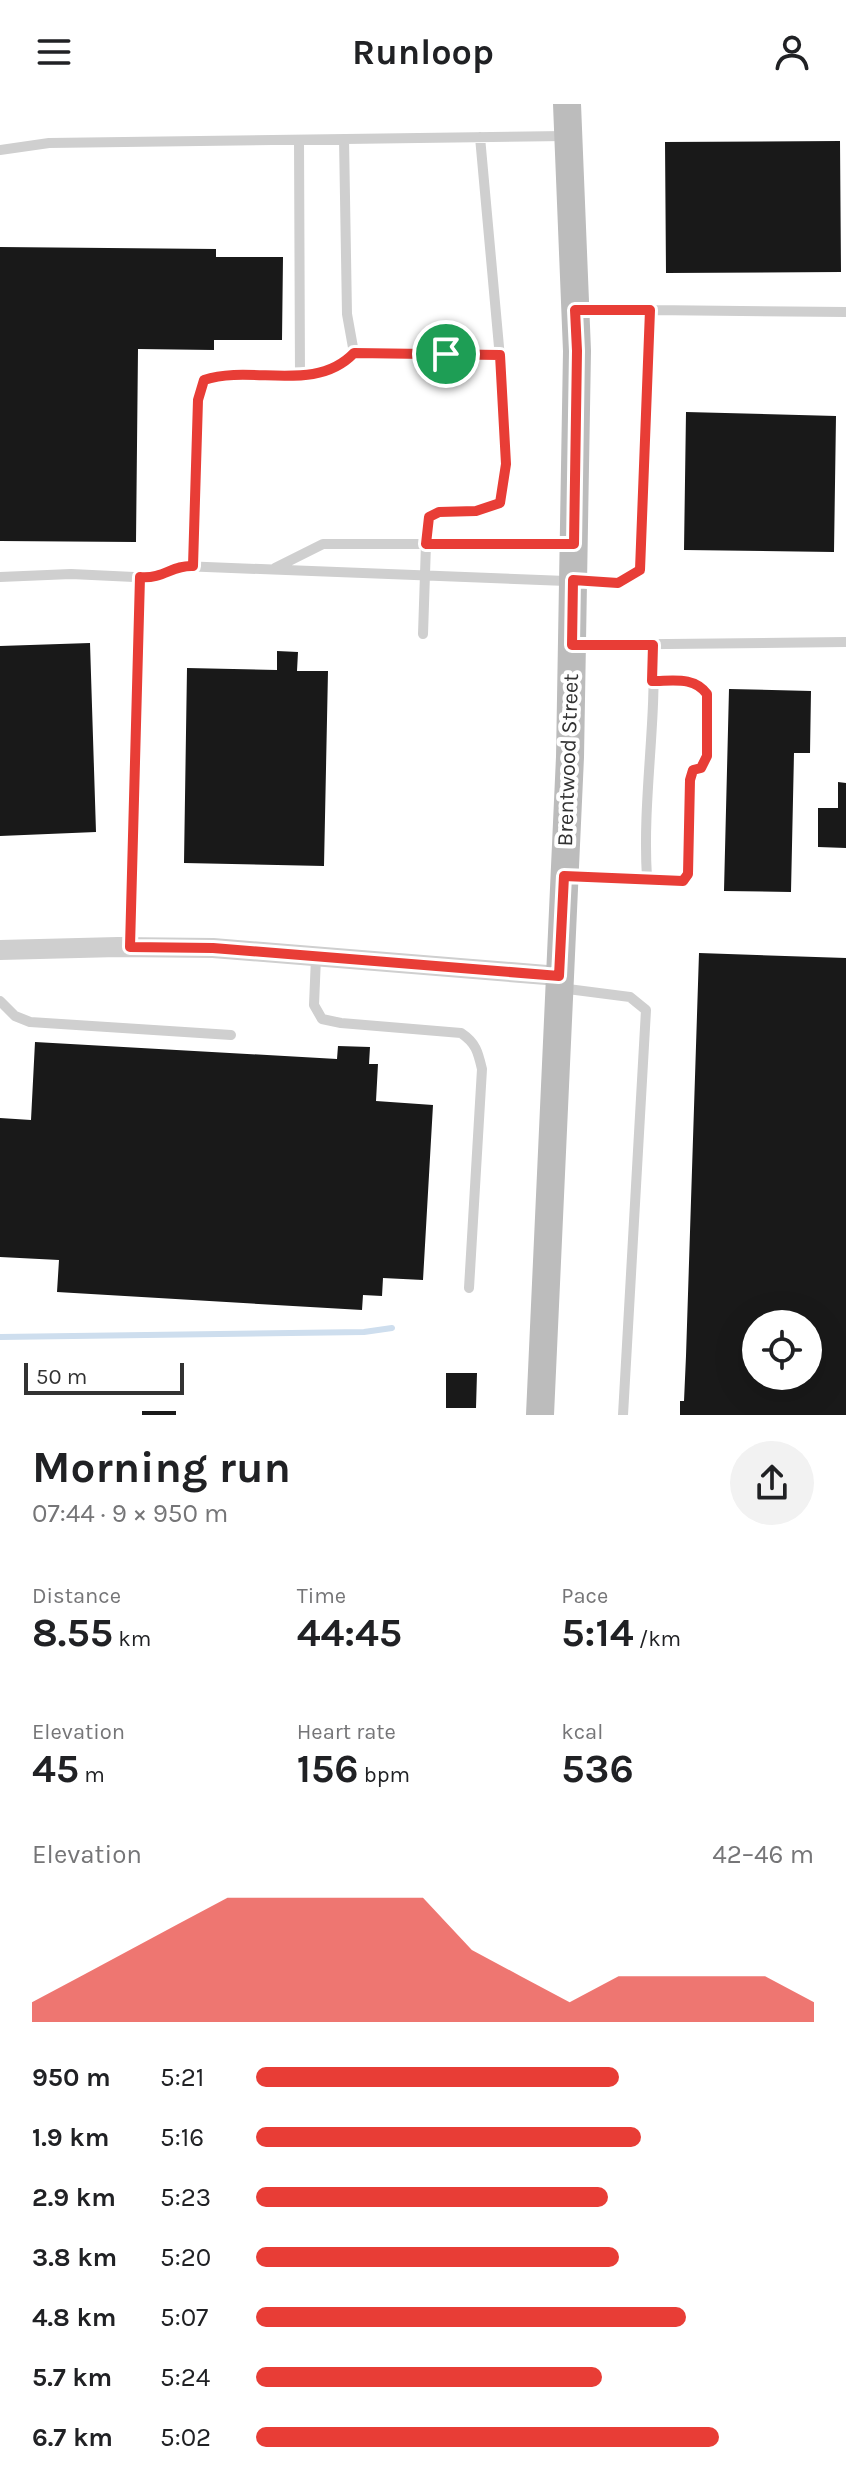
<!DOCTYPE html>
<html lang="en">
<head>
<meta charset="utf-8">
<style>
  :root { --surface:#fff; --page:#f2f2f2; --text:#202124; --muted:#757577; --accent:#e83d36 }
  body { margin:0; font-family:Karla,sans-serif; background:var(--page); color:var(--text); height:100vh; display:flex; flex-direction:column; font-size:30px; white-space:nowrap }
  * { box-sizing:border-box; margin:0 }
  p { font-size:26px; color:var(--muted) }
  .icon { flex:none; width:44px; height:44px; fill:none; stroke:currentColor; stroke-width:2; stroke-linecap:round; stroke-linejoin:round }
  .map { position:relative; height:1311px; overflow:hidden }
  .panel { display:flex; flex-direction:column; background:var(--surface); flex:1 }
  .panel>* { flex:none }
  .buttons { position:absolute; left:742px; top:1206px; display:grid; gap:16px }
  .buttons a { display:grid; place-items:center; width:80px; height:80px; border-radius:50%; background:var(--surface); box-shadow:0 8px 32px #0002; font-size:40px }
  .scale { position:absolute; left:24px; bottom:20px; width:160px; box-sizing:border-box; padding-left:8px; border:4px solid #323232; border-top:0; font-size:22px; line-height:28px; white-space:nowrap; color:#323232; -webkit-text-stroke:6px #fff; paint-order:stroke }
  .pin { position:absolute; display:grid; place-items:center; width:68px; height:68px; color:#fff; margin:-34px; border:4px solid #fff; border-radius:50%; box-shadow:0 2px 8px #0007 }
  .round { display:grid; place-items:center; flex:none; width:84px; height:84px; border-radius:42px; background:var(--page) }
  .head { display:flex; align-items:center; justify-content:space-between; height:136px; padding:0 32px }
  h1 { font-size:44px; font-weight:700; line-height:60px }
  .stats { display:grid; grid-template-columns:repeat(3,1fr); gap:12px; height:136px; padding:8px 32px }
  .stats div { display:grid; align-content:center }
  .stats b { font-size:40px; font-weight:700 }
  .stats small { font-size:22px; font-weight:400 }
  .stats p { font-size:22px }
  .chart { height:224px; padding:16px 32px }
  .chart p { display:flex; justify-content:space-between }
  .chart svg { width:100%; height:144px; margin-top:8px; fill:var(--accent); opacity:.7 }
  ul { padding:0 32px; list-style:none; font-size:26px }
  li { display:grid; grid-template-columns:128px 96px 1fr; align-items:center; height:60px }
  li i { height:20px; border-radius:10px; background:var(--accent) }
  header { display:flex; justify-content:space-between; align-items:center; height:104px; padding:0 32px; background:var(--surface); font-size:36px; font-weight:700 }
  .map>svg:first-child { display:block }
  .lines { fill:none; stroke-linecap:round; stroke-linejoin:round }
  .stream { stroke:#cedeee; stroke-width:6 }
  .building { fill:#191919; fill-rule:evenodd }
  .service { stroke:#cfcfcf; stroke-width:10 }
  .minor { stroke:#cfcfcf; stroke-width:20 }
  .secondary { stroke:#bcbcbc; stroke-width:28 }
  .route-casing { stroke:#fff; stroke-width:16 }
  .route { stroke:#e83d36; stroke-width:10 }
  .labels { text-anchor:middle; dominant-baseline:central; stroke-width:8; stroke-linejoin:round; paint-order:stroke }
  .street-label { font-size:22px; fill:#323232; stroke:#fff }
</style>
</head>
<body>
<header><svg class="icon" aria-label="menu" viewBox="0 0 24 24"><path d="M4 6h16M4 12h16M4 18h16"/></svg>Runloop<svg class="icon" aria-label="person" viewBox="0 0 24 24"><circle cx="12" cy="8" r="4"/><path d="M4 21q1-7 8-7t8 7"/></svg></header>
<div class="map">
<svg width="846" height="1311" viewBox="0 0 846 1311">
  <rect width="100%" height="100%" fill="#fff"/>
  <g class="lines">
    <!-- stream -->
    <path class="stream" d="M0,1233L364,1228L392,1224"/>
  </g>
  <!-- building -->
  <path class="building" d="M840,37L841,168L666,169L665,38Z
    M0,143L216,145V153H283L282,236H214V246L138,245L136,438L0,437Z
    M686,308L836,312L834,448L684,446Z
    M90,539L96,728L0,732V542Z
    M277,547L298,548L297,567H328L324,762L184,759L187,564L277,566Z
    M729,585L811,587L810,649H794L791,788L724,787Z
    M838,678L846,679V744L818,743V704H838Z
    M699,849L846,854V1311H680V1297H684L686,1252ZM756,1220H808V1272H756Z
    M35,938L337,955L338,942L370,943L369,960H378L376,997L433,1001L423,1176L383,1174L382,1192L363,1191L362,1206L57,1188L59,1156L0,1153V1014L31,1016Z
    M446,1269H477L476,1304H446Z
    M142,1307H176V1311H142Z"/>
  <g class="lines">
    <!-- service -->
    <path class="service" d="M344,35L347,210L354,249
      M0,46L49,39L565,32
      M650,206L846,208
      M300,272C325,269 336,268 354,249L500,251
      M193,462L198,296L204,276L221,271L300,272L299,36
      M275,464L323,440H573
      M0,473L71,470L155,474L182,462L618,479L640,466L650,206H578
      M423,530L426,440L429,413L439,408L476,407L500,399L506,360L501,265L480,33
      M572,541L846,538
      M566,772L647,774C642,697 657,618 653,541
      M647,774L683,777L688,770L690,676L693,666L701,664C711,650 711,602 704,586L690,577H652
      M130,843L140,473
      M316,853L314,901L322,915L341,919L461,929C476,939 478,948 482,965L469,1184
      M560,884L630,893L646,906L623,1311
      M0,897L15,912L30,918L231,931"/>
    <!-- minor -->
    <path class="minor" d="M0,846L118,843L213,844L559,872"/>
    <!-- secondary -->
    <path class="secondary" d="M540,1311L570,653L577,247L567,0"/>
  </g>
  <g class="lines">
    <!-- route casing -->
    <g class="route-casing">
      <path id="route" d="M575,206H650L640,466L618,479L573,476L572,541H653L652,577C673,577 694,572 707,590V652L701,664L693,666L690,676L688,770L683,777L564,772L559,872L213,844L130,843L140,473C164,475 172,461 193,462L198,296L204,276C252,260 315,290 354,249L500,251L506,360L500,399L476,407L439,408L429,413L426,440H574L577,247Z"/>
    </g>
    <!-- route -->
    <use href="#route" class="route"/>
  </g>
  <g class="labels">
    <!-- street labels -->
    <g class="street-label">
      <text transform="translate(568 656) rotate(-88)">Brentwood Street</text>
    </g>
  </g>
</svg>
<div class="buttons">
<a><svg class="icon" aria-label="locate" viewBox="0 0 24 24"><circle cx="12" cy="12" r="6"/><path d="M12 2v4M12 18v4M2 12h4M18 12h4"/></svg></a>
</div>
<div class="scale">50 m</div>
<div class="pin" style="left:446px;top:250px;background:#1e9e55"><svg class="icon" aria-label="arrive" viewBox="0 0 24 24"><path d="M6 21V4h12l-3 4 3 4H6"/></svg></div>
</div>
<section class="panel">
<div class="head"><div><h1>Morning run</h1><p>07:44 · 9 × 950 m</p></div><a class="round"><svg class="icon" aria-label="share" viewBox="0 0 24 24"><path d="M12 15V3M7 8l5-5 5 5M5 13v7h14v-7"/></svg></a></div>
<div class="stats">
<div><p>Distance</p><b>8.55<small> km</small></b></div>
<div><p>Time</p><b>44:45</b></div>
<div><p>Pace</p><b>5:14<small> /km</small></b></div>
</div>
<div class="stats">
<div><p>Elevation</p><b>45<small> m</small></b></div>
<div><p>Heart rate</p><b>156<small> bpm</small></b></div>
<div><p>kcal</p><b>536</b></div>
</div>
<div class="chart"><p><span>Elevation</span>42–46 m</p>
<svg viewBox="0 0 160 44" preserveAspectRatio="none"><path d="M0 44V38L10 30L20 22L30 14L40 6L50 6L60 6L70 6L80 6L90 22L100 30L110 38L120 30L130 30L140 30L150 30L160 38V44z"/></svg>
</div>
<ul>
<li><b>950 m</b>5:21<i style="width:65%"></i></li>
<li><b>1.9 km</b>5:16<i style="width:69%"></i></li>
<li><b>2.9 km</b>5:23<i style="width:63%"></i></li>
<li><b>3.8 km</b>5:20<i style="width:65%"></i></li>
<li><b>4.8 km</b>5:07<i style="width:77%"></i></li>
<li><b>5.7 km</b>5:24<i style="width:62%"></i></li>
<li><b>6.7 km</b>5:02<i style="width:83%"></i></li>
</ul>
</section>
</body>
</html>
